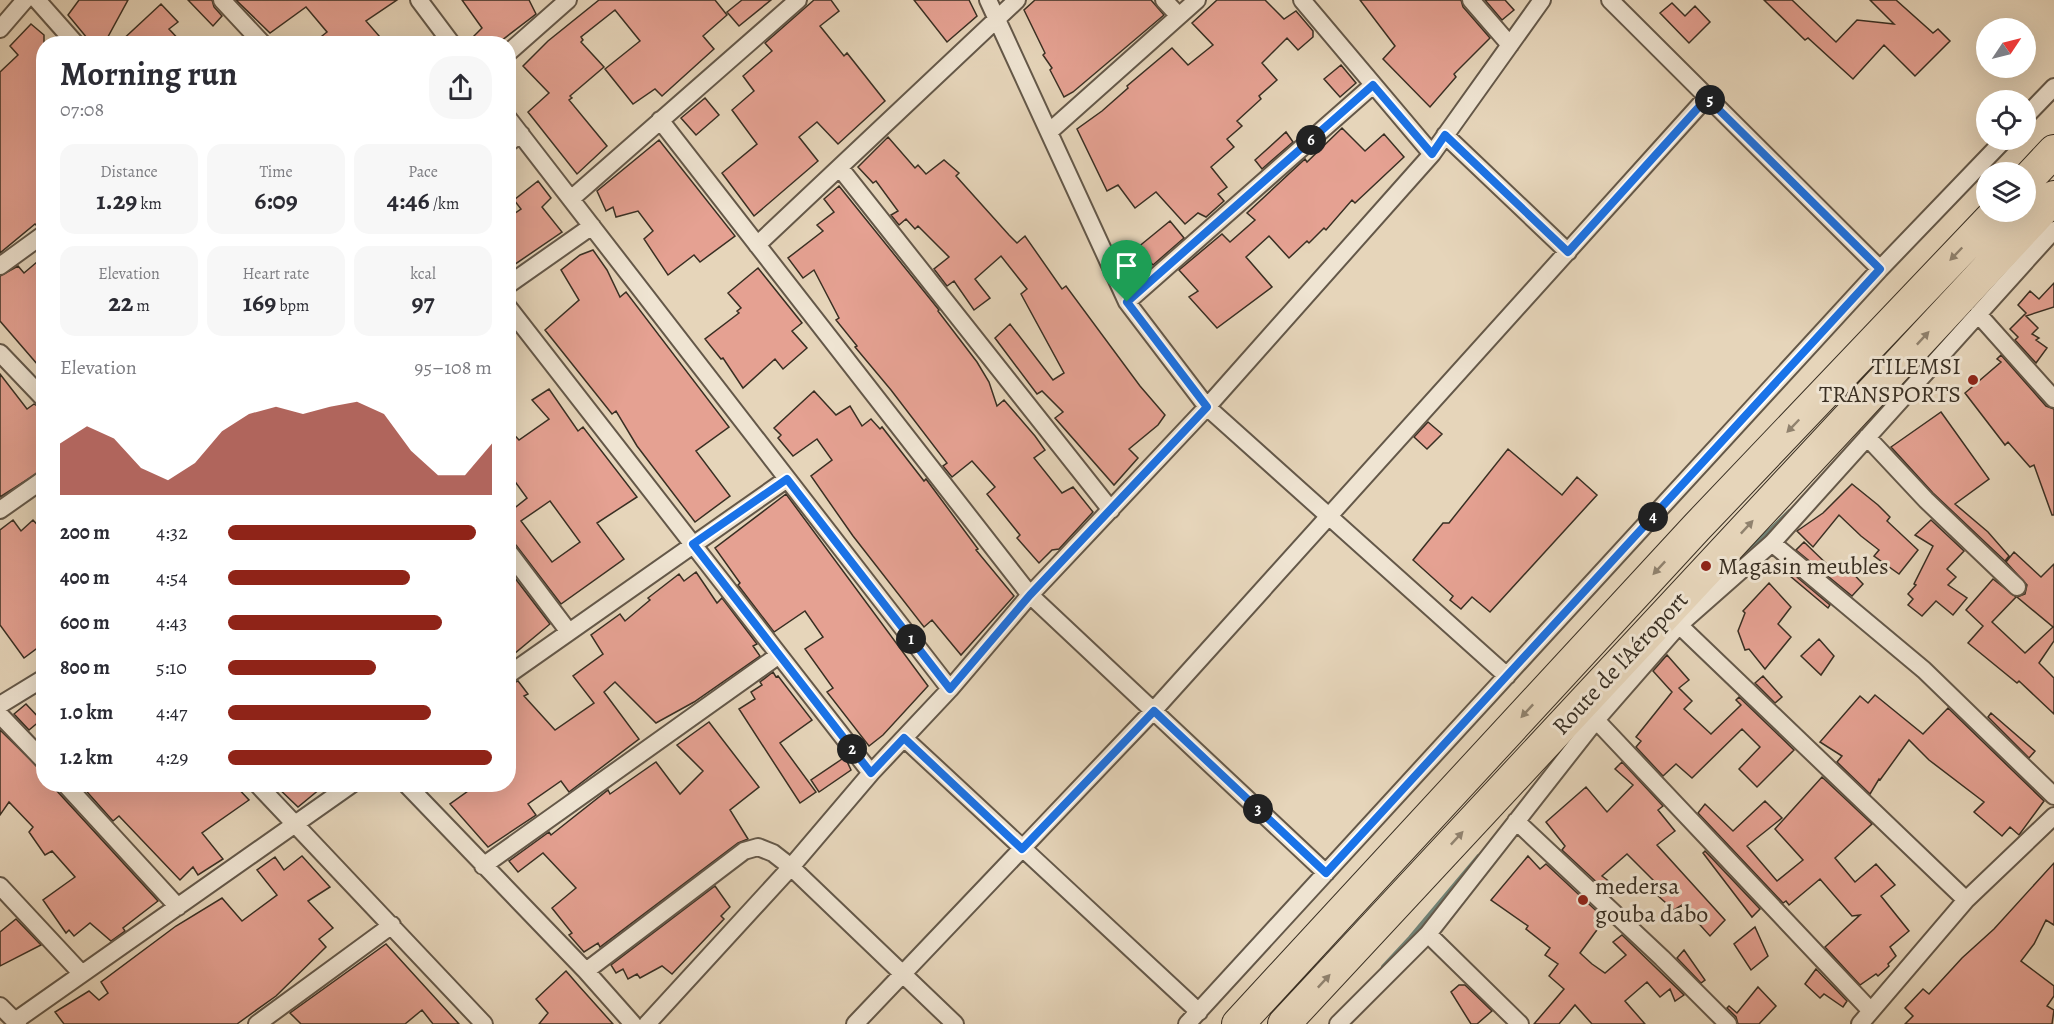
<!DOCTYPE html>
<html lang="en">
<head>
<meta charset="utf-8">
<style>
  :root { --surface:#fff; --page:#f7f7f7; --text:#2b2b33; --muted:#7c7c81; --accent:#8f2418 }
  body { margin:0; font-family:Alegreya,serif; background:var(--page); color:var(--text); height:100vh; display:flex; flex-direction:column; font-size:22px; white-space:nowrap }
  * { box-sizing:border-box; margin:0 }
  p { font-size:20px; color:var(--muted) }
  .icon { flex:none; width:33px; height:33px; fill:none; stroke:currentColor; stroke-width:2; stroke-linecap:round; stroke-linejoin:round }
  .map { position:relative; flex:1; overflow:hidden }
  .side { position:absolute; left:36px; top:36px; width:480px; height:756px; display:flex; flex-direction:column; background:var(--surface); border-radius:24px; box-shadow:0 6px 24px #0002 }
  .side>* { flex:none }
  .needle { width:39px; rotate:55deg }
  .fabs { position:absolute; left:1976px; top:18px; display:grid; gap:12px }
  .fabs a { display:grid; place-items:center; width:60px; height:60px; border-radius:50%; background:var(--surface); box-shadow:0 6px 24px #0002; font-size:30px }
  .pin { position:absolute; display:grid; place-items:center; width:51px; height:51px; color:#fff; margin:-62px -26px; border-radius:50% 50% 50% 0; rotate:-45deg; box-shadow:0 0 6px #0007 }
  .pin .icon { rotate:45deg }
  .km { position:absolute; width:30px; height:30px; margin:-15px; border-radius:50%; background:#222; color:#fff; font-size:16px; line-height:30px; text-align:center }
  .round { display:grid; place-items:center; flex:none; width:63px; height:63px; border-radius:24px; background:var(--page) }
  .summary { display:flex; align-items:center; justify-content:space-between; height:102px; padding:0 24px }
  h1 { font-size:33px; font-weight:700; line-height:45px }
  .figures { display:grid; grid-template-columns:repeat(3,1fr); gap:9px; height:102px; padding:6px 24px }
  .figures div { display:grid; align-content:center; border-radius:15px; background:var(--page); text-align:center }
  .figures b { font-size:26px; font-weight:700 }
  .figures small { font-size:16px; font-weight:400 }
  .figures p { font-size:16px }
  .chart { height:168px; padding:12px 24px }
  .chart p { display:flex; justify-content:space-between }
  .chart svg { width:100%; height:108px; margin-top:6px; fill:var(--accent); opacity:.7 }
  ul { padding:0 24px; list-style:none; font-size:20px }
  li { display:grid; grid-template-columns:96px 72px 1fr; align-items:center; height:45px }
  li i { height:15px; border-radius:8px; background:var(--accent) }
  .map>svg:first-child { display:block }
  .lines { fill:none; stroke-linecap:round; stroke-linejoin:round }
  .stream { stroke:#718275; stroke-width:6 }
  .building { fill:#e5a192; stroke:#392f23; stroke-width:1.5; fill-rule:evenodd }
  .street-casing { stroke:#645849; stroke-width:20 }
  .highway-casing { stroke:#392f23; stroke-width:34 }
  .street { stroke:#efe4d2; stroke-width:16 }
  .highway { stroke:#e6d5ba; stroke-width:32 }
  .oneway { fill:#90826e }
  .route-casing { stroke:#fff; stroke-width:12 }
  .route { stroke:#1a73e8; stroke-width:8 }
  .poi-dot { fill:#8f2418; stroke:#efe4d2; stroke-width:2 }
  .labels { text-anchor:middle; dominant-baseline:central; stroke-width:6; stroke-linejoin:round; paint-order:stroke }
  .poi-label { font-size:24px; fill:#392f23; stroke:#efe4d2; text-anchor:start }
  .street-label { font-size:24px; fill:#392f23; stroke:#efe4d2 }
</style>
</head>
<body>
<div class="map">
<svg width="2054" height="1024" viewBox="0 0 2054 1024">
  <rect width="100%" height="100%" fill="#e6d5ba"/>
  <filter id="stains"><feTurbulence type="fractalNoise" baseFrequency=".00333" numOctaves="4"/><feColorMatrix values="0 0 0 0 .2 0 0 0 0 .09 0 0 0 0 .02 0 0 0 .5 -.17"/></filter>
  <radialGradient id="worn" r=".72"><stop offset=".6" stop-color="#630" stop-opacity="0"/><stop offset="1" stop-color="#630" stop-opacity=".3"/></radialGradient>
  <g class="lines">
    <!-- stream -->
    <path class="stream" d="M1739,561L1790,512
      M1384,967L1411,938L1479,857"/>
  </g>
  <!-- building -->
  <path class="building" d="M79,0H128L104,44H92L68,15Z
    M188,0H212L214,7L222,16L213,26Z
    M236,0H397L366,21L386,44H312L327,32L306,7L270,33Z
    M462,0H529L536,14L497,44H466L482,28Z
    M599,0H715L727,15L703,36L714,49L662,96L655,89L633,104L605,69L640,41L615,10L581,37L583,40L581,42L604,67L570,96L572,98L569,100L607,146L577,174L528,112L549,93L523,66L548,41Z
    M742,0H771L739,26L727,12Z
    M814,0H831L839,11L820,26L844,56L847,53L885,101L838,144L817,122L799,137L818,161L754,216L722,173L757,144L732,110L754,91L743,76L772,51L765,43Z
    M914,0H969L977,16L947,42Z
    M1035,0H1151L1164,15L1073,92L1064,97L1050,70L1052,68L1043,55L1045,53L1024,10Z
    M1217,0H1265L1284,19L1296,11L1313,31V37L1298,50L1287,38L1262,63L1277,80L1259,96L1261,99L1237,121L1242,126L1227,139L1234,147L1211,167L1227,187L1218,194L1224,201L1206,217L1198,213L1185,224L1156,192L1135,208L1118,185L1107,191L1077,129L1102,111L1128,88L1127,86L1172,48L1188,65L1213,45L1192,23Z
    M1360,0H1461L1463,7L1490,38L1454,74L1456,77L1430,107L1383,59L1395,46Z
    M1485,0H1505L1514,10L1502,20Z
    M1764,0H1792L1836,42L1857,20L1894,24L1870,0H1896L1933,33L1938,29L1950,41L1915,76L1884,45L1853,79L1808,38L1805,40Z
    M1672,3L1685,16L1695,6L1710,22L1689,43L1660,13Z
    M161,4L178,22L169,29L183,44H118Z
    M31,24L44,35V224L37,226L35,224L0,253V72L18,55L10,46Z
    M1341,65L1356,83L1340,97L1324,79Z
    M705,98L719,115L696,135L681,118Z
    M1342,128L1365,151L1384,134L1404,157L1355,203L1352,200L1326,230L1324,228L1309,243L1307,241L1289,258L1269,236L1246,257L1272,287L1217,328L1189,297L1198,291L1179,270L1222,234L1230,242L1255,220L1247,213L1305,159L1307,162Z
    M1286,132L1293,142L1262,169L1255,160Z
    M888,137L915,168L918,165L926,174L944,160L959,173L956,176L1009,235L1017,243L1025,236L1062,289L1066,286L1140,386L1165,415L1158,425L1129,449L1138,458L1114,485L1055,418L1063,412L1042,391L1037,394L995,338L1010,324L1053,380L1064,373L1021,294L1027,289L1001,256L975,279L990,298L974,310L954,281L947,286L934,269L949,257L918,226L915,229L906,219L899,225L891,215L898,211L876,181L873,183L858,167Z
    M659,140L735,236L700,262L694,255L668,275L644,239L653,231L638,211L616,217L613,207L606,211L597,191Z
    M538,181L551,198L542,207L562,232L508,269V218L521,209L514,200Z
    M839,186L939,310L938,311L977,362L989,382L997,406L1004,400L1035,436L1045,450L1034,458L1062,493L1073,487L1093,512L1059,549L1052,550L1039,563L1017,538L1020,535L987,494L995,487L972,461L952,477L943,466L947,463L891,390L855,347L857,346L836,320L839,318L814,270L803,278L788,258L823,231L817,225L834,212L824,199Z
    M1170,221L1184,238L1153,265L1137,248Z
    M593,250L607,270L620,297L626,292L729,427L696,451L730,496L695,522L637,446L616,411L612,414L545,330L579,300L561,270L580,255Z
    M44,256V372L0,321V276L18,266L24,273Z
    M758,268L802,323L792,331L807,348L783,369L775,359L743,388L723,358L721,359L705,339L739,313L737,311L741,308L728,293Z
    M2054,283V307L2026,316L2038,328L2032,334L2039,338L2036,340L2047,348L2036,363L2015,340L2018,337L2010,329L2026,313L2018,305L2030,291L2039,299Z
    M2001,355L2046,406L2054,409V515H2052L2034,465L2030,467L2008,442L2005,445L1965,393L2001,362L1997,359Z
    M0,374L27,409L34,404L44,409V469L0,497Z
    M549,389L578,431L583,427L637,497L597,523L624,559L561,604L516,545L508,541V505L512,510L527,498L508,472V428L519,440L549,419L532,400ZM550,501L580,542L552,562L521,521Z
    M814,391L836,415L850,406L862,426L871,419L880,429L882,427L924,481L926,479L978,549L976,550L1014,596L961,655L932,620L924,627L853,536L811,476L832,460L817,439L793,456L778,438L781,435L774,428Z
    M1941,412L1989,479L1955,504L1988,532L2009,556L2005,561L1933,493L1891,447Z
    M1428,422L1442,434L1427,449L1414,437Z
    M1508,449L1562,495L1577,477L1597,495L1490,612L1472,597L1461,609L1450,600L1453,596L1413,560L1443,523H1449Z
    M1852,484L1878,505L1890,517L1887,521L1918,550L1899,574L1874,556L1879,550L1861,536L1839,515L1813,547L1797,531L1823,513Z
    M786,494L928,686L883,735L869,746L827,692L833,688L805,649L823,637L805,611L774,632L738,585L740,583L715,548Z
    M13,520L21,531L33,520L44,532V643L24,658L0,625V530Z
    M1931,520L1964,551L1947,569L1956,577L1948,585L1967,598L1953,615L1936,601L1922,616L1908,605L1913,599L1908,594L1916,585L1914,584L1933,546L1915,535Z
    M1804,542L1835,572L1843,563L1863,584L1852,596L1796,550Z
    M2014,552L2041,577L2054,564V641L2039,663L2054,678V714L2019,681L2017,683L1968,643L1983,626L1966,610L1993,579L2016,597L1992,622L2025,653L2053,627L2017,597L2025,594L2027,585L2006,562Z
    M1785,567L1830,605L1828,608L1783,570Z
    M508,569L550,624L508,659Z
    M696,572L717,603L722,598L757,644L753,646L760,656L694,702L656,723L615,682L604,692L639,739L569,792L561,781L528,804L536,815L488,847L450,804L478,784H508V685L518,681L528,694L524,696L555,730L594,703L573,676L603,654L591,635L620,614L625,621L650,600L648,598L679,574L684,581Z
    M1769,583L1791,607L1778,624L1791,637L1765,669L1749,649L1745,650L1738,631L1745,613L1743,611Z
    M1819,639L1834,656L1821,675L1801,656Z
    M1667,655L1689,680L1679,688L1692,701L1684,709L1711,734L1741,705L1736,700L1739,697L1794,750L1757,787L1739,769L1760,747L1742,729L1692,778L1676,764L1663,776L1636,747L1641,741L1636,737L1672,692L1653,671Z
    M773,672L776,677L778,676L812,720L780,743L816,792L800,803L739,709L755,699L751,692L762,685L760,682Z
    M1763,676L1782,697L1775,703L1755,683Z
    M1875,695L1923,734L1948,708L2044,801L2019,835L2010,827L2002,836L1974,812L1984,802L1929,760L1909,740L1880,780L1879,779L1870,794L1837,762L1842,756L1820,742L1860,696L1868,703Z
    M26,704L41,720L29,730L14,714Z
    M1991,713L2035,751L2029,758L1988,717Z
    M709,722L759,787L730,810L748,839L738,843L600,947L598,943L584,952L569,935L572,933L552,908L576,888L543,853L518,872L509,861L549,832L551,835L608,790L610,794L656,762L680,794L703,771L677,745Z
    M0,730L44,773V784H55L57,791L158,901L123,928L125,931L111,941L90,923L74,936L69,930L66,933L43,900L75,877L52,851L45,855L29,832L33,827L9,802L0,815Z
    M845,757L851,770L819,792L811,780Z
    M1622,762L1663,806L1658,810L1675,831L1657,845L1725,920L1710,936L1682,905L1674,910L1649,888L1655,882L1627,854L1602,876L1610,882L1604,889L1562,850L1565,846L1546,822L1586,787L1607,812L1633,785L1615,769Z
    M1822,777L1872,824L1835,858L1855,882L1876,864L1895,885L1881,896L1909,931L1890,947L1896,956L1888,964L1889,966L1878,976L1876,974L1860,985L1825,947L1860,915L1852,916L1820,879L1789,905L1786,901L1783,903L1698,813L1705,804L1733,831L1765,801L1782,818L1747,846L1777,881L1803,860L1775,829Z
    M80,784H234L249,800L202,833L223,859L198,875L193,867L180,880L119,816L113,821Z
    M274,784H326L298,807Z
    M1705,851L1760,909L1752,917L1703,853Z
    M302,856L330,887L308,901L333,928L319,939L326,947L276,996L237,1024H64L55,1012L89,991L99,1000L108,993L101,982L176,926L222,898L242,921L277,895L257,870L275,857L284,870Z
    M1528,856L1540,869L1546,864L1605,919L1580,953L1592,964L1605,973L1626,955L1613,942L1622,935L1684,995L1675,1001L1670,989L1660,997L1647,982L1625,1001L1645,1024H1592L1575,1005L1559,1024H1534L1564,989L1549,976L1558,964L1545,955L1550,948L1526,929L1528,926L1491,900Z
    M2054,863V925L2046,920L2034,944L2021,961L2054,986V996L2047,1006L2054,1010L2052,1024H1905L1913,1016L1905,1008L1923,989L1929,994L1962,958L1994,929Z
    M715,886L730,907L721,916L724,919L672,974L662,966L640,978L637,974L628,979L623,969L616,973L611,965Z
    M16,919L41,945L0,966V932Z
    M1755,927L1768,956L1751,970L1734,944Z
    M386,944L459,1024H433L422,1010L405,1024H301L290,1013Z
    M1684,950L1705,980L1701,983L1677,958Z
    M1816,969L1847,1001L1843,1007L1824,994L1820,998L1805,984Z
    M566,971L579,986L613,1024H539L548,1013L536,999Z
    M1459,985H1465L1492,1011L1477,1024H1471L1451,992Z
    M1758,987L1776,1006L1759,1024H1738L1736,1017L1727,1008L1729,1006L1737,1013Z"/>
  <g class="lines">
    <!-- street casing -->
    <g class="street-casing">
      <path id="street" d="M37,0L76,44
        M222,0L263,44
        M419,0L452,44
        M988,0L1127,302L1207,407L1507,676
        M1164,0L1179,16
        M1302,0L1432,154
        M1471,0L1510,45
        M1610,0L1880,269
        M0,29L25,0
        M508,53L568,0
        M2025,117L2054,87
        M508,118L950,689
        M660,120L1030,595L1326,873
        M1049,132L1197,0
        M1445,135L1568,252
        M508,143L521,134
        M840,168L1111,510
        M571,199L798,0
        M757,245L1017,0
        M0,266L44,234
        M508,285L592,226
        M1127,302L1373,85
        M508,307L871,773
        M1978,314L2054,399
        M0,353L44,399
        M1867,437L1926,500L2017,587
        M0,510L44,479
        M1772,543L1924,670L2054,796
        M508,551L569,632
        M1679,625L1966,900
        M508,675L787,479
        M0,705L44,678
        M0,715L44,761
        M1596,720L1871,1011
        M904,738L1199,1012
        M65,784L178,907
        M257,784L484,1024
        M406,784L586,971L633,1024
        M1516,821L1662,958L1728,1024
        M483,866L779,655
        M0,886L82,974
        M1428,934L1520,1024
        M586,971L744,851L758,847L773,853L791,867L955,1024
        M0,1006L18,1024
        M15,1021L352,784
        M257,1024L392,925
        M647,1024L791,867L871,773L950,689L1030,595L1207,407L1432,154L1542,0
        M855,1024L1154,710L1707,97
        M1187,1024L1880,269L2004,140
        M1338,1024L1428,934L1596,720L1679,625L1772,543L2054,230
        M1860,1024L1966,900L2054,816"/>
    </g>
    <!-- highway casing -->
    <g class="highway-casing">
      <path id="highway" d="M2025,182L2054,151
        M1238,1024L1696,528L1997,212
        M1284,1024L2054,197"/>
    </g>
    <!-- street -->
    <use href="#street" class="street"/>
    <!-- highway -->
    <use href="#highway" class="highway"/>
  </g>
  <!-- one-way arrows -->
  <defs><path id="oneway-solid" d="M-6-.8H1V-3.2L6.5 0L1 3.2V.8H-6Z" transform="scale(1.5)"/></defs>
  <g class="oneway">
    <use href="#oneway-solid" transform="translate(1956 254) rotate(134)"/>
    <use href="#oneway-solid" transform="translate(1923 338) rotate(-47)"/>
    <use href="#oneway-solid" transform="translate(1793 426) rotate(134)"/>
    <use href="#oneway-solid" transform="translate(1747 527) rotate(-47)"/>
    <use href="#oneway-solid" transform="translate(1659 568) rotate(133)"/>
    <use href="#oneway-solid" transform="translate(1527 711) rotate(133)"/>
    <use href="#oneway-solid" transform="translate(1457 838) rotate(-47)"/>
    <use href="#oneway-solid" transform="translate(1324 981) rotate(-47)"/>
  </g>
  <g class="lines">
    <!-- route casing -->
    <g class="route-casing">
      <path id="route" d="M1373,85L1432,154L1445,135L1568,252L1707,98L1880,269L1326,873L1154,711L1022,849L904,738L871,773L693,544L787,479L950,689L1030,595L1207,407L1127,302Z"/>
    </g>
    <!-- route -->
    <use href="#route" class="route"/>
  </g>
  <!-- markers -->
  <g class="poi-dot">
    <circle cx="1973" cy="380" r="6"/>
    <circle cx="1706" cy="566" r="6"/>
    <circle cx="1583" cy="900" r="6"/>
  </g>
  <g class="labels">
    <!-- poi labels -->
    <g class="poi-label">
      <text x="1961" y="366" text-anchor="end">TILEMSI<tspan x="1961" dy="28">TRANSPORTS</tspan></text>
      <text x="1718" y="566">Magasin meubles</text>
      <text x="1595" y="886">medersa<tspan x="1595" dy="28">gouba dabo</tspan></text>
    </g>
    <!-- street labels -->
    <g class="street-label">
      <text transform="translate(1620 663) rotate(-47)">Route de l'Aéroport</text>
    </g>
  </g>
  <rect width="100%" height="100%" filter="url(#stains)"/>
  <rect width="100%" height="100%" fill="url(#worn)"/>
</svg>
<div class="fabs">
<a><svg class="needle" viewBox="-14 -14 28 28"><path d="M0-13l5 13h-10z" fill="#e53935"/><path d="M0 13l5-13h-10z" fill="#7c7c81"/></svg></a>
<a><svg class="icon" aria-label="locate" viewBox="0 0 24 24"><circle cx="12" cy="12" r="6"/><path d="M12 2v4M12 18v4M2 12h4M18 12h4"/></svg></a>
<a><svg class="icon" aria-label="layers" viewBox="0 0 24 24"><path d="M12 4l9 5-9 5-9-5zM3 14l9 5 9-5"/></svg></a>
</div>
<div class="pin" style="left:1127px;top:302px;background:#1e9e55"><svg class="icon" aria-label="arrive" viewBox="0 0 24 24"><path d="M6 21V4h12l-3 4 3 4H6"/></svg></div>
<b class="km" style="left:911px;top:639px">1</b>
<b class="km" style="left:852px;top:749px">2</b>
<b class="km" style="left:1258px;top:809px">3</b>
<b class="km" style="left:1653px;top:517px">4</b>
<b class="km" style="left:1710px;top:100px">5</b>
<b class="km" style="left:1311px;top:140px">6</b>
<section class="side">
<div class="summary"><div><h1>Morning run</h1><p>07:08</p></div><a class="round"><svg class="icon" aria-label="share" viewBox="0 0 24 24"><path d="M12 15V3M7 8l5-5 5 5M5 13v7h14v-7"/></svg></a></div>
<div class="figures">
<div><p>Distance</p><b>1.29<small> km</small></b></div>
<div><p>Time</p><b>6:09</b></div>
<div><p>Pace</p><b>4:46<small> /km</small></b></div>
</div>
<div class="figures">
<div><p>Elevation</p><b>22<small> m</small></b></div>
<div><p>Heart rate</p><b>169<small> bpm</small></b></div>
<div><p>kcal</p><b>97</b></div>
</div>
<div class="chart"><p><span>Elevation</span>95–108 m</p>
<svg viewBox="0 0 160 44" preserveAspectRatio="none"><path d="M0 44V23L10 16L20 21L30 33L40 38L50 31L60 18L70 11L80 8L90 11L100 8L110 6L120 11L130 26L140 36L150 36L160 23V44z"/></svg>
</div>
<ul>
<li><b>200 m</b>4:32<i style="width:94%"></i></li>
<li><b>400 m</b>4:54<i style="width:69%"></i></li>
<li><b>600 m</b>4:43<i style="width:81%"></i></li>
<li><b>800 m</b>5:10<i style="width:56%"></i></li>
<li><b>1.0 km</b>4:47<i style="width:77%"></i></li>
<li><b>1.2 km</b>4:29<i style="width:100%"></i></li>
</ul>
</section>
</div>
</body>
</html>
